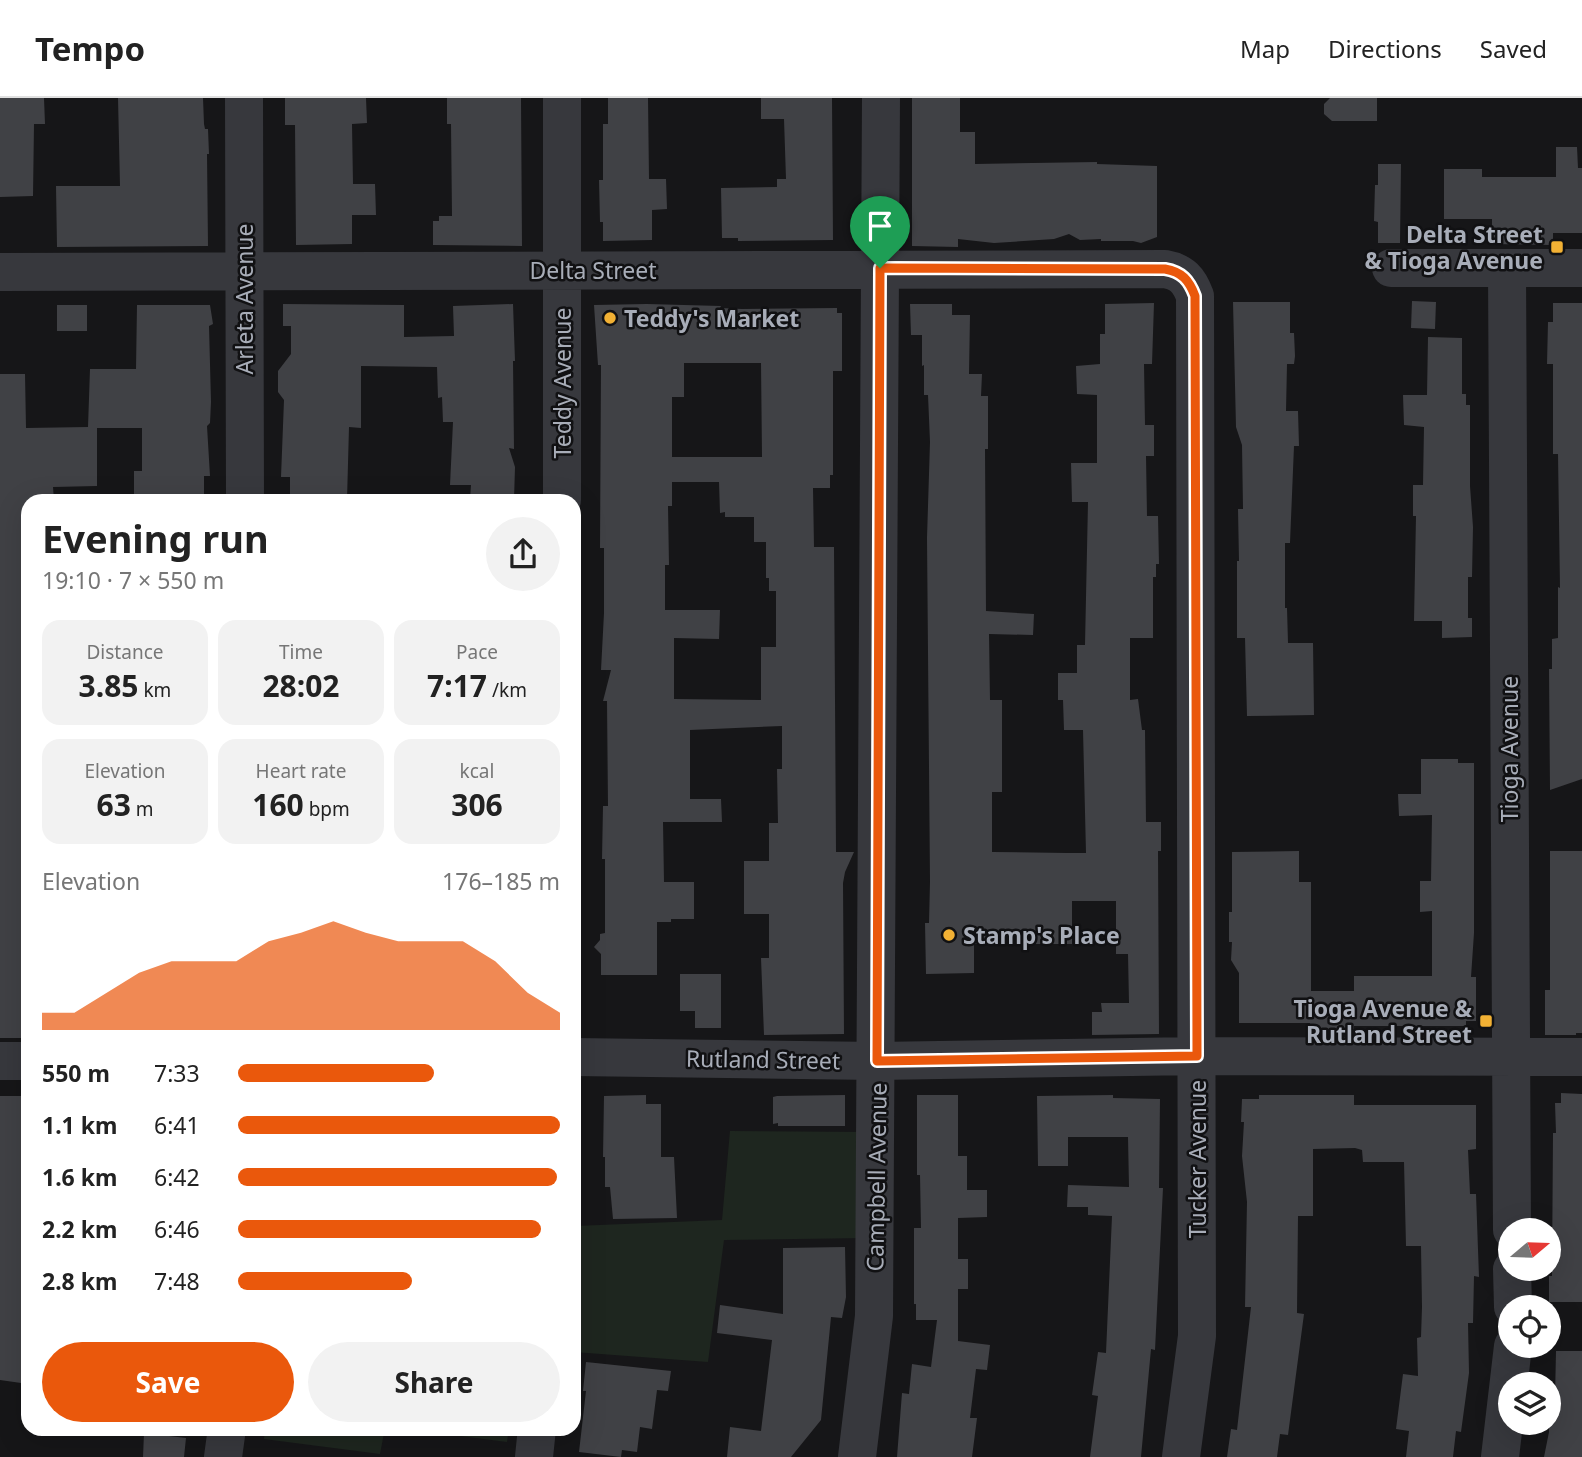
<!DOCTYPE html>
<html lang="en">
<head>
<meta charset="utf-8">
<style>
  :root { --surface:#fff; --page:#f2f2f2; --text:#222; --muted:#767676; --line:#e0e0e0; --accent:#ea580c }
  body { margin:0; font-family:"Noto Sans",sans-serif; background:var(--page); color:var(--text); height:100vh; display:flex; flex-direction:column; font-size:26px; white-space:nowrap }
  * { box-sizing:border-box; margin:0 }
  p { font-size:23px; color:var(--muted) }
  .icon { flex:none; width:38px; height:38px; fill:none; stroke:currentColor; stroke-width:2; stroke-linecap:round; stroke-linejoin:round }
  .map { position:relative; flex:1; overflow:hidden }
  .sheet { position:absolute; left:21px; top:396px; width:560px; height:942px; display:flex; flex-direction:column; background:var(--surface); border-radius:21px; box-shadow:0 7px 28px #0002 }
  .sheet>* { flex:none }
  .needle { width:46px; rotate:71deg }
  .controls { position:absolute; left:1498px; top:1120px; display:grid; gap:14px }
  .controls a { display:grid; place-items:center; width:63px; height:63px; border-radius:50%; background:var(--surface); box-shadow:0 7px 28px #0002; font-size:35px }
  .pin { position:absolute; display:grid; place-items:center; width:60px; height:60px; color:#fff; margin:-72px -30px; border-radius:50% 50% 50% 0; rotate:-45deg; box-shadow:0 0 7px #0007 }
  .pin .icon { rotate:45deg }
  .round { display:grid; place-items:center; flex:none; width:74px; height:74px; border-radius:37px; background:var(--page) }
  .headline { display:flex; align-items:center; justify-content:space-between; height:119px; padding:0 21px }
  h1 { font-size:38px; font-weight:700; line-height:52px }
  .metrics { display:grid; grid-template-columns:repeat(3,1fr); gap:10px; height:119px; padding:7px 21px }
  .metrics div { display:grid; align-content:center; border-radius:18px; background:var(--page); text-align:center }
  .metrics b { font-size:30px; font-weight:700 }
  .metrics small { font-size:19px; font-weight:400 }
  .metrics p { font-size:19px }
  .chart { height:196px; padding:14px 21px }
  .chart p { display:flex; justify-content:space-between }
  .chart svg { width:100%; height:126px; margin-top:7px; fill:var(--accent); opacity:.7 }
  .primary-button { display:flex; gap:14px; margin-top:auto; padding:14px 21px }
  .primary-button a { flex:1; height:80px; border-radius:42px; background:var(--accent); color:#fff; font-size:28px; font-weight:700; line-height:80px; text-align:center }
  .primary-button a+a { background:var(--page); color:var(--text) }
  ul { padding:0 21px; list-style:none; font-size:23px }
  li { display:grid; grid-template-columns:112px 84px 1fr; align-items:center; height:52px }
  li i { height:18px; border-radius:9px; background:var(--accent) }
  header { display:flex; align-items:center; gap:42px; box-sizing:border-box; height:98px; padding:0 35px; background:var(--surface); border-bottom:2px solid var(--line) }
  header strong { font-size:33px }
  nav { display:flex; gap:38px; margin-inline-start:auto; font-size:24px }
  .map>svg:first-child { display:block }
  .green { fill:#1e261f }
  .building { fill:#404145; fill-rule:evenodd }
  .lines { fill:none; stroke-linecap:round; stroke-linejoin:round }
  .minor { stroke:#37383d; stroke-width:38 }
  .route-casing { stroke:#fff; stroke-width:14 }
  .route { stroke:#ea580c; stroke-width:9 }
  .poi-dot { fill:#f2b134; stroke:#111113; stroke-width:2.5 }
  .labels { text-anchor:middle; dominant-baseline:central; stroke-width:5; stroke-linejoin:round; paint-order:stroke }
  .poi-label { font-size:23px; font-weight:bold; fill:#a8adb8; stroke:#111113; text-anchor:end }
  .street-label { font-size:23px; fill:#a8adb8; stroke:#111113 }
</style>
</head>
<body>
<header>
<strong>Tempo</strong>
<nav><a>Map</a><a>Directions</a><a>Saved</a></nav>
</header>
<div class="map">
<svg width="1582" height="1359" viewBox="0 0 1582 1359">
  <rect width="100%" height="100%" fill="#161618"/>
  <!-- green -->
  <path class="green" d="M730,1033L866,1034V1140L724,1142L708,1264L574,1254L575,1128L722,1122Z
    M265,1330H385L380,1356L264,1341Z
    M398,1330H509L507,1344Z"/>
  <!-- building -->
  <path class="building" d="M0,0H44L45,26H34L33,98L0,99Z
    M118,0H203L204,26L205,31H208L209,56H207L208,148L57,149L56,88H120Z
    M285,0H366L367,25L352,26L353,86H375L376,117H352V146L296,147L295,27H285Z
    M447,0H521L522,148L433,147V123H439V118H452L451,26H447Z
    M608,0H648L649,81H666L667,111L652,112V142L603,143V124H600L599,82H603V26H608Z
    M761,0H832L833,142L738,143V140H722L721,90L777,89V81H786L784,21H761Z
    M912,0H960V34H975V66L1097,64V66L1157,68V139L1141,145L1133,143H1101V141L1080,142L1069,136L1054,141L994,145L958,141V149L912,148Z
    M1330,0H1377V23H1332L1324,16V6Z
    M1556,49H1577L1578,70H1582V135H1553V147L1492,146V121H1444V71H1482V79H1556Z
    M1378,66H1401L1400,145H1378V124L1374,123L1375,87H1378Z
    M1412,203L1436,204L1435,231L1411,230Z
    M1233,204H1290V235H1294L1295,258L1294,266H1287L1286,313H1298L1299,348H1294L1290,445H1285V510H1287L1288,545H1313L1314,617L1247,618L1245,540H1237V463H1239L1238,411H1243L1242,347L1236,329Z
    M1154,205L1152,266H1144L1145,327H1154V358H1146L1147,418H1158L1159,466H1156V479H1153V540H1130V602L1138,601L1142,632H1145L1146,724H1161V753H1158L1159,936L1092,937V914H1102L1101,905H1129L1128,856H1116V803H1072V846H974V875L926,876L925,825H929L930,784L927,440L930,344L928,297H924V267L922,268V237H911L910,206H952V217H970L969,276H982L981,298H988V351H985L986,513L1034,516L1033,537L989,536L990,602H1002V694H992V754L1067,755H1086L1083,632H1064L1063,602H1058V575H1077V547H1085L1088,404H1072L1071,365H1097V297L1077,296L1076,268L1100,266V236H1105V206Z
    M1553,205H1582V681L1550,692L1549,571H1552V541L1558,540V489L1560,490L1558,356H1553V266H1547L1548,224H1553Z
    M283,206L404,207V239L454,238L453,208L513,206L515,263H513L514,351L509,350L515,369L514,402H470L471,387H450L453,324H443L442,299L438,300L437,269L361,268V330L349,329L347,402H290V379H281L284,302L278,294V273L291,256V228H283Z
    M647,206L721,208L720,210L742,211L837,210V215H842V273H833V377H830V390H813L814,449H834L836,754H854L845,774L843,785L844,936L764,937L761,860H769V816H744V763H769V725H778L777,671H782V628L690,632V701H721L722,724H663L664,784H694V821H671V824H657V877H601V856L594,849L600,842V836L605,835V761H602L603,708H608L607,603H603L611,572H601L604,515V450H600L601,267H598L594,207ZM684,265H761L762,359H672V299H684ZM672,384H719L720,415L725,414V419H754V444H766V480H769V493H776V549H761V602L674,601V540L719,541L720,512H665V467H669L668,408H672Z
    M57,207H87V233H57Z
    M137,207H210L213,226L209,228L211,304L210,325L207,328L210,378H204V402H134V373H142V330H97V388L53,389L54,402H28V940H0V276H25L26,330L88,329L90,271H136Z
    M1428,239L1462,240V296H1466V307H1470V388L1473,429L1472,479H1468V520H1472V539L1442,540V523H1414L1416,418H1413V387H1423L1424,329L1404,327L1403,297H1427Z
    M1421,661H1458V665H1474V835L1471,879H1476V923H1466V928H1354V934L1310,933V925H1239V875L1231,862L1232,844H1229V814H1232V754L1299,753V784H1311V893H1354V878H1432V813L1420,814V783H1431L1432,717L1399,718L1398,696H1421Z
    M1550,753H1582V935H1576V937H1545V892H1550Z
    M680,876H721V930H695V913H680Z
    M1561,995L1582,996V1204H1549V1178H1552L1553,1035H1556L1555,1005H1561Z
    M646,997V1006H661V1059H674L677,1120L613,1121L610,1089H605V1059H603L604,998Z
    M845,997V1028H778V1025L773,1026V999L777,998Z
    M917,997H958V1058H967V1092H987V1119L958,1120V1161H968V1191H958V1243L990,1247L987,1272L976,1271L970,1320H977L972,1359H897L902,1295L909,1296L912,1266L931,1269L937,1222H916V1206H914V1130H921L920,1077H917Z
    M1113,997V1000L1160,1001L1159,1090H1163L1155,1252L1151,1251L1141,1359H1090L1098,1298L1092,1297L1098,1254L1106,1255L1112,1118L1088,1117V1109H1067L1068,1087L1129,1089L1128,1039H1068V1068H1038L1037,998Z
    M1259,997H1354V1007H1476V1051L1468,1052L1470,1096H1476L1479,1179L1474,1178L1473,1225H1468L1469,1275L1461,1334L1456,1333L1453,1359H1406L1409,1333L1396,1331L1403,1276L1418,1278L1417,1240L1421,1239L1422,1209L1421,1148H1406L1404,1064H1363L1362,1052L1355,1050L1313,1051V1118H1298L1297,1215L1304,1216L1288,1337L1280,1336L1277,1359H1227L1231,1331L1237,1332L1251,1209H1245L1247,1104L1242,1058L1244,1024H1241L1242,1001H1259Z
    M0,998H25V1091H28V1286L0,1282Z
    M845,1149L846,1199L842,1220L831,1219L821,1322L791,1359H727L730,1329L761,1333L772,1242L717,1235L720,1207L783,1216V1150Z
    M1556,1253H1582V1359H1544L1549,1334V1299L1555,1300Z
    M586,1264L671,1273L668,1293L657,1292L652,1331L640,1329L637,1354L622,1352L621,1359L579,1354L586,1293H583Z
    M144,1335L186,1340L184,1359H143Z"/>
  <g class="lines">
    <!-- minor -->
    <path class="minor" d="M244,0L245,402
      M562,0V402
      M1391,170H1582
      M1507,171L1512,1132
      M0,174L1165,171C1182,174 1189,182 1195,198L1197,1238L1181,1359
      M574,959L877,963L1197,958L1582,959
      M0,963H28
      M1512,1171L1513,1209
      M223,1359L227,1330
      M534,1359L537,1330
      M857,1359L874,1218L881,0
      M1500,1359L1513,1248"/>
  </g>
  <g class="lines">
    <!-- route casing -->
    <g class="route-casing">
      <path id="route" d="M880,170L1165,171C1182,174 1189,182 1195,198L1197,958L877,963Z"/>
    </g>
    <!-- route -->
    <use href="#route" class="route"/>
  </g>
  <!-- markers -->
  <g class="poi-dot">
    <rect x="1550" y="142" width="14" height="14" rx="3.5"/>
    <circle cx="610" cy="220" r="7"/>
    <circle cx="949" cy="837" r="7"/>
    <rect x="1479" y="916" width="14" height="14" rx="3.5"/>
  </g>
  <g class="labels">
    <!-- poi labels -->
    <g class="poi-label">
      <text x="1543" y="136">Delta Street<tspan x="1543" dy="26">&amp; Tioga Avenue</tspan></text>
      <text x="624" y="220" text-anchor="start">Teddy's Market</text>
      <text x="963" y="837" text-anchor="start">Stamp's Place</text>
      <text x="1472" y="910">Tioga Avenue &amp;<tspan x="1472" dy="26">Rutland Street</tspan></text>
    </g>
    <!-- street labels -->
    <g class="street-label">
      <text x="593" y="172">Delta Street</text>
      <text transform="translate(244 201) rotate(-90)">Arleta Avenue</text>
      <text transform="translate(562 285) rotate(-90)">Teddy Avenue</text>
      <text transform="translate(1509 651) rotate(-90)">Tioga Avenue</text>
      <text transform="translate(763 961) rotate(1)">Rutland Street</text>
      <text transform="translate(1197 1061) rotate(-90)">Tucker Avenue</text>
      <text transform="translate(876 1079) rotate(-89)">Campbell Avenue</text>
    </g>
  </g>
</svg>
<div class="controls">
<a><svg class="needle" viewBox="-14 -14 28 28"><path d="M0-13l5 13h-10z" fill="#e53935"/><path d="M0 13l5-13h-10z" fill="#767676"/></svg></a>
<a><svg class="icon" aria-label="locate" viewBox="0 0 24 24"><circle cx="12" cy="12" r="6"/><path d="M12 2v4M12 18v4M2 12h4M18 12h4"/></svg></a>
<a><svg class="icon" aria-label="layers" viewBox="0 0 24 24"><path d="M12 4l9 5-9 5-9-5zM3 14l9 5 9-5"/></svg></a>
</div>
<div class="pin" style="left:880px;top:170px;background:#1e9e55"><svg class="icon" aria-label="arrive" viewBox="0 0 24 24"><path d="M6 21V4h12l-3 4 3 4H6"/></svg></div>
<section class="sheet">
<div class="headline"><div><h1>Evening run</h1><p>19:10 · 7 × 550 m</p></div><a class="round"><svg class="icon" aria-label="share" viewBox="0 0 24 24"><path d="M12 15V3M7 8l5-5 5 5M5 13v7h14v-7"/></svg></a></div>
<div class="metrics">
<div><p>Distance</p><b>3.85<small> km</small></b></div>
<div><p>Time</p><b>28:02</b></div>
<div><p>Pace</p><b>7:17<small> /km</small></b></div>
</div>
<div class="metrics">
<div><p>Elevation</p><b>63<small> m</small></b></div>
<div><p>Heart rate</p><b>160<small> bpm</small></b></div>
<div><p>kcal</p><b>306</b></div>
</div>
<div class="chart"><p><span>Elevation</span>176–185 m</p>
<svg viewBox="0 0 160 44" preserveAspectRatio="none"><path d="M0 44V38L10 38L20 31L30 24L40 20L50 20L60 20L70 13L80 10L90 6L100 10L110 13L120 13L130 13L140 20L150 31L160 38V44z"/></svg>
</div>
<ul>
<li><b>550 m</b>7:33<i style="width:61%"></i></li>
<li><b>1.1 km</b>6:41<i style="width:100%"></i></li>
<li><b>1.6 km</b>6:42<i style="width:99%"></i></li>
<li><b>2.2 km</b>6:46<i style="width:94%"></i></li>
<li><b>2.8 km</b>7:48<i style="width:54%"></i></li>
</ul>
<div class="primary-button"><a>Save</a><a>Share</a></div>
</section>
</div>
</body>
</html>
